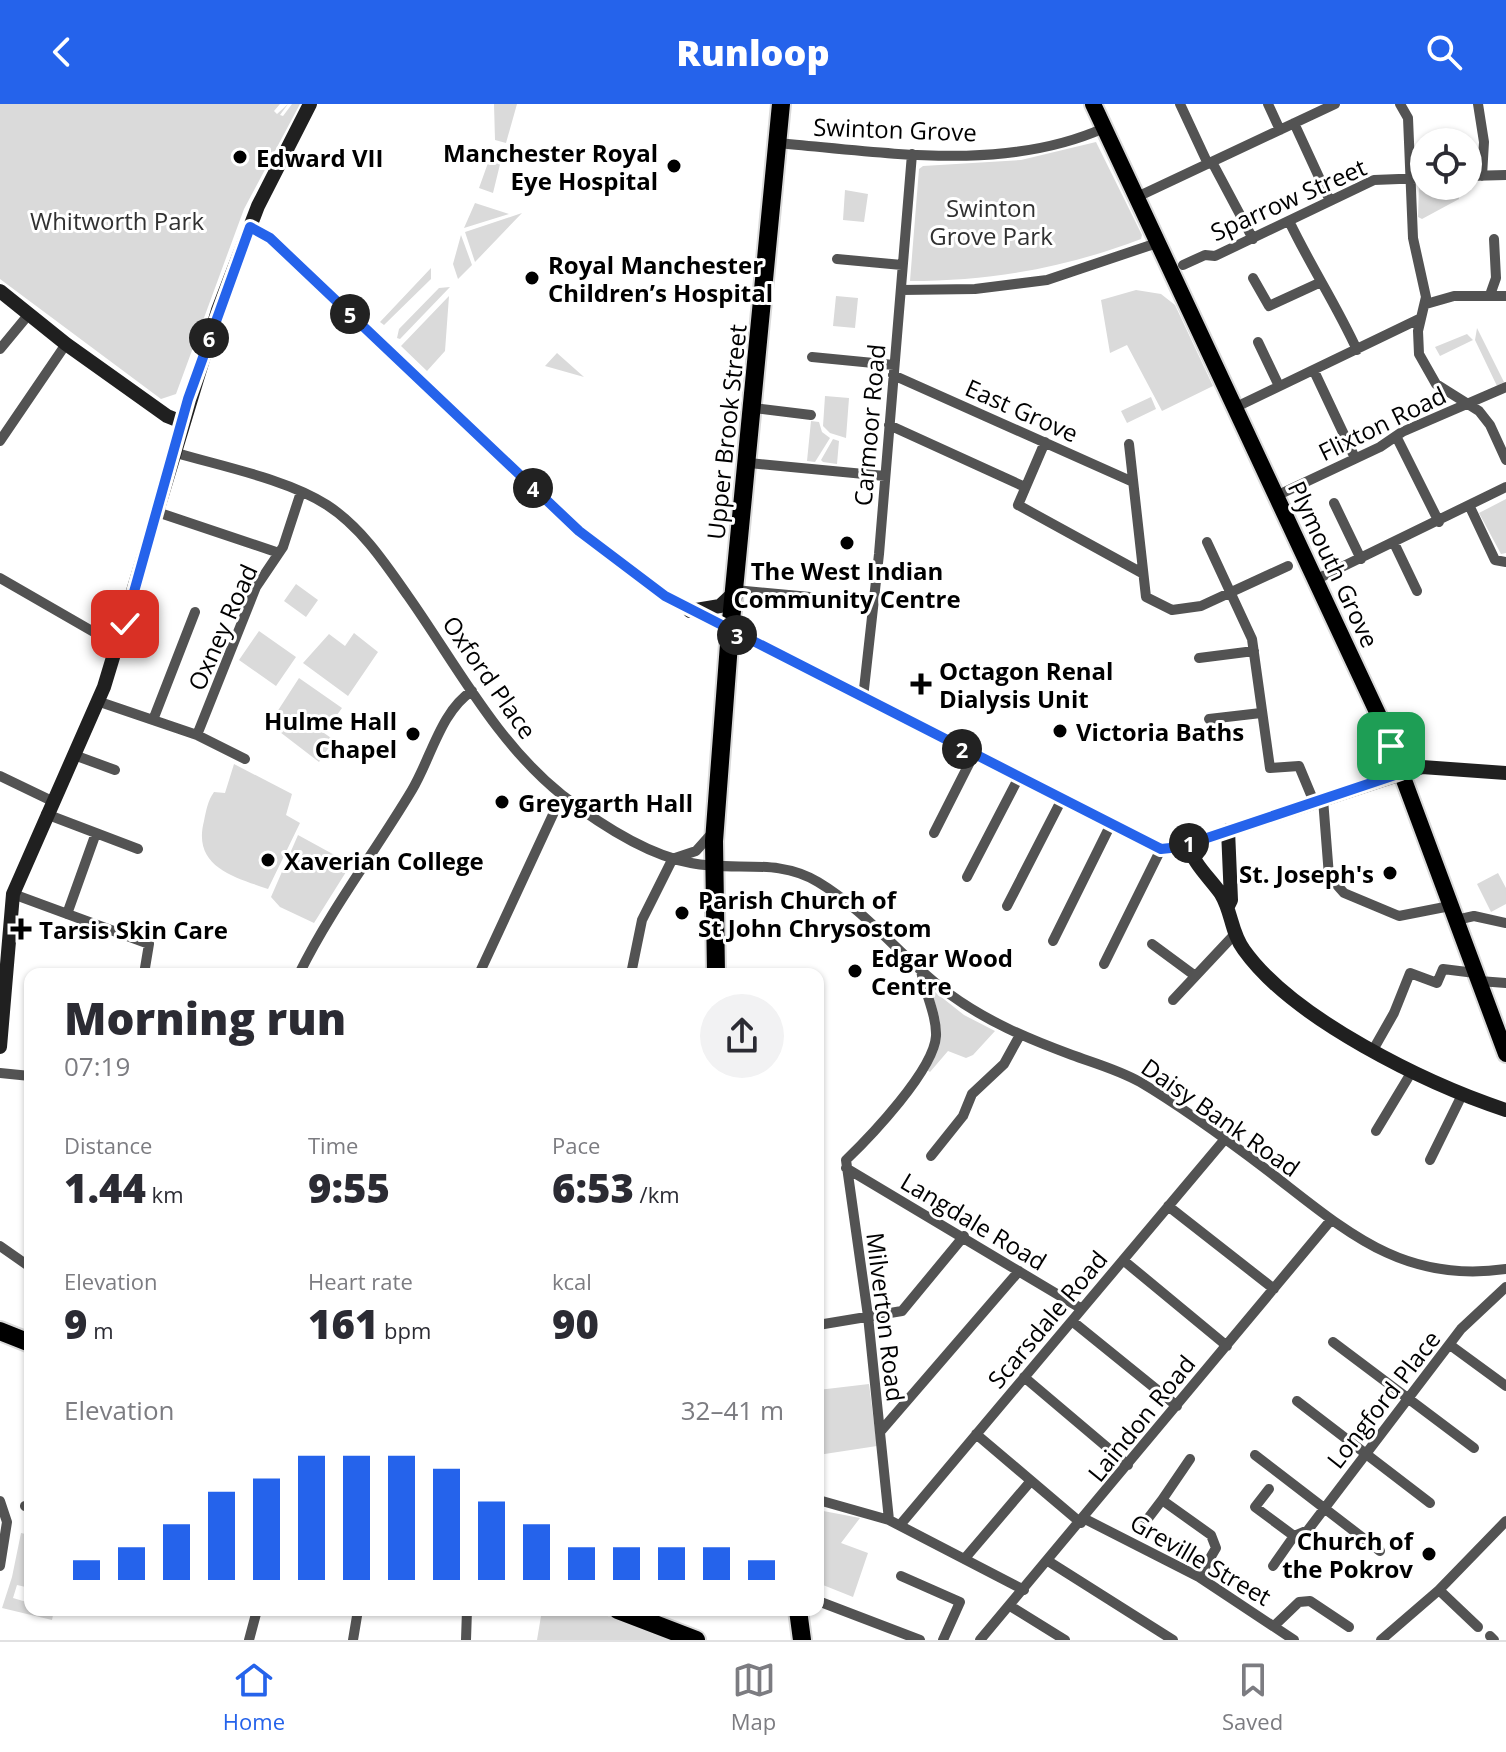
<!DOCTYPE html>
<html lang="en">
<head>
<meta charset="utf-8">
<style>
  :root { --surface:#fff; --page:#f2f2f3; --text:#2b2b33; --muted:#7c7c81; --line:#e1e1e2; --accent:#2563eb }
  body { margin:0; font-family:"Open Sans",sans-serif; background:var(--page); color:var(--text); height:100vh; display:flex; flex-direction:column; font-size:30px; white-space:nowrap }
  * { box-sizing:border-box; margin:0 }
  p { font-size:26px; color:var(--muted) }
  .icon { flex:none; width:44px; height:44px; fill:none; stroke:currentColor; stroke-width:2; stroke-linecap:round; stroke-linejoin:round }
  .map { position:relative; flex:1; overflow:hidden }
  .side { position:absolute; left:24px; top:864px; width:800px; height:648px; display:flex; flex-direction:column; background:var(--surface); border-radius:16px; box-shadow:0 2px 6px #0004 }
  .side>* { flex:none }
  .tools { position:absolute; left:1410px; top:24px; display:grid; gap:16px }
  .tools a { display:grid; place-items:center; width:72px; height:72px; border-radius:50%; background:var(--surface); box-shadow:0 2px 6px #0004; font-size:40px }
  .pin { position:absolute; display:grid; place-items:center; width:68px; height:68px; color:#fff; margin:-34px; border-radius:16px; box-shadow:0 4px 12px #0006 }
  .km { position:absolute; width:40px; height:40px; margin:-20px; border-radius:50%; background:#222; color:#fff; font-size:22px; line-height:40px; text-align:center }
  .round { display:grid; place-items:center; flex:none; width:84px; height:84px; border-radius:42px; background:var(--page) }
  .head { display:flex; align-items:center; justify-content:space-between; height:136px; padding:0 40px }
  h1 { font-size:44px; font-weight:800; line-height:60px }
  .metrics { display:grid; grid-template-columns:repeat(3,1fr); gap:12px; height:136px; padding:8px 40px }
  .metrics div { display:grid; align-content:center }
  .metrics b { font-size:40px; font-weight:800 }
  .metrics small { font-size:22px; font-weight:400 }
  .metrics p { font-size:22px }
  .chart { height:224px; padding:16px 40px }
  .chart p { display:flex; justify-content:space-between }
  .chart svg { width:100%; height:144px; margin-top:8px; stroke:var(--accent); stroke-width:6 }
  header { display:flex; justify-content:space-between; align-items:center; height:104px; padding:0 40px; background:var(--accent); color:#fff; font-size:36px; font-weight:800 }
  .menu { display:flex; justify-content:space-around; align-items:center; height:112px; border-top:2px solid var(--line); background:var(--surface); font-size:22px; color:var(--muted) }
  .menu a { display:grid; justify-items:center; gap:4px }
  .menu .active { color:var(--accent) }
  .map>svg:first-child { display:block }
  .green { fill:#dadada }
  .lines { fill:none; stroke-linecap:round; stroke-linejoin:round }
  .primary-casing { stroke:#dbdbdb; stroke-width:20 }
  .highway-casing { stroke:#dbdbdb; stroke-width:22 }
  .street { stroke:#535353; stroke-width:10 }
  .secondary { stroke:#202020; stroke-width:14 }
  .primary { stroke:#000; stroke-width:16 }
  .highway { stroke:#000; stroke-width:18 }
  .route-casing { stroke:#fff; stroke-width:16 }
  .route { stroke:#2563eb; stroke-width:10 }
  .poi-dot { fill:#000; stroke:#fff; stroke-width:3 }
  .labels { text-anchor:middle; dominant-baseline:central; stroke-width:6; stroke-linejoin:round; paint-order:stroke }
  .street-label { font-size:24px; fill:#000; stroke:#fff }
  .poi-label { font-size:24px; font-weight:bold; fill:#000; stroke:#fff; text-anchor:start }
  .park-label { font-size:24px; fill:#313131; stroke:#fff }
</style>
</head>
<body>
<header><svg class="icon" aria-label="back" viewBox="0 0 24 24"><path d="M15 5l-7 7 7 7"/></svg>Runloop<svg class="icon" aria-label="search" viewBox="0 0 24 24"><circle cx="10" cy="10" r="6"/><path d="M15 15l6 6"/></svg></header>
<div class="map">
<svg width="1506" height="1536" viewBox="0 0 1506 1536">
  <rect width="100%" height="100%" fill="#fff"/>
  <!-- green -->
  <path class="green" d="M0,0H280L274,7L277,10L288,0L280,11L283,12L292,0H300L244,105L176,290L161,295L0,175Z
    M494,0H517L506,39L495,36Z
    M1096,38L1142,131L1141,135C1065,164 991,177 910,177L919,65L923,62L1021,56Z
    M493,45L503,48L493,89L479,84Z
    M1419,80L1459,82V95L1422,115L1418,113Z
    M845,86L868,90L864,118L843,116Z
    M475,99L509,110L464,124Z
    M522,109L475,158L465,128Z
    M461,131L472,161L458,175L453,160Z
    M431,164V175L384,221L380,218Z
    M450,183L400,235L397,234L399,225L439,184Z
    M1136,186L1161,190L1175,201L1213,282L1162,307L1127,241L1110,249L1101,196Z
    M449,192L445,247L427,267L401,242Z
    M836,192L858,194L855,224L833,222Z
    M1477,224L1504,278L1497,282L1475,236Z
    M1467,230L1473,236L1440,252L1435,243Z
    M557,249L584,273L545,262Z
    M825,292L849,294L846,334L830,329L823,322Z
    M1151,293L1156,305L1127,319L1121,307Z
    M811,317L819,318L822,328L830,334L815,358L807,357Z
    M833,335L839,337L837,360L823,358L821,356Z
    M1506,395V449L1501,450L1479,409Z
    M296,480L318,496L306,513L284,497Z
    M259,527L296,553L276,582L239,556Z
    M354,529L378,548L348,592L303,559L329,530L345,542Z
    M299,574L342,604L324,629L334,636L319,658L276,625L277,608Z
    M234,660L292,690L286,711L300,719L268,785C234,773 192,763 204,717C206,707 208,696 214,688L225,689Z
    M298,731L351,760L314,819L280,803L271,793Z
    M1498,769L1506,784V800L1491,808L1477,780Z
    M930,884L964,911L995,927L973,951L966,954L948,947L930,968L925,965C948,933 942,919 930,884Z
    M869,1280L877,1342L818,1351V1286Z
    M818,1406L860,1414L841,1439L868,1449L853,1493L818,1479Z
    M21,1429L30,1431L24,1476L30,1478V1484L17,1481L13,1494L30,1499V1506H54L52,1516L2,1504L12,1473Z
    M542,1506H591L675,1536H537Z"/>
  <g class="lines">
    <!-- primary casing -->
    <g class="primary-casing">
      <path id="primary" d="M1093,0L1385,625L1506,950"/>
    </g>
    <!-- highway casing -->
    <g class="highway-casing">
      <path id="highway" d="M716,870L714,737L730,527L781,0
        M0,1227L30,1239
        M618,1506L696,1536
        M798,1506L802,1536"/>
    </g>
    <!-- street -->
    <path class="street" d="M1180,0L1208,60
      M1268,0L1280,26
      M1400,0L1408,14L1413,134L1426,193L1418,227L1419,250L1436,280L1479,307L1490,321L1506,356
      M1478,0L1484,38L1482,72
      M1294,19L1330,97
      M777,39C883,48 1004,69 1104,24
      M1212,58L1253,135
      M1468,72L1506,71
      M1137,93L1335,0
      M1289,117C1311,163 1336,200 1357,246
      M837,155L902,161
      M1183,161L1205,151L1215,152L1374,76L1424,74
      M1253,174L1269,202L1319,179
      M901,186L975,185L1047,176L1157,139
      M1490,191L1496,174L1494,135
      M1426,200L1454,192H1506
      M1258,238L1279,282
      M0,245L29,210
      M812,253L894,261
      M1314,267L1355,354
      M893,271L1133,378
      M754,304L811,311
      M1234,304L1419,215
      M889,321L1025,383
      M1397,334L1439,418
      M0,337L66,240
      M1045,338L1018,401L1142,469
      M1129,340L1146,493L1172,506L1201,502L1288,462
      M173,348C220,362 287,375 327,401C361,423 385,459 408,492C456,560 496,638 562,691C597,718 647,751 691,759C734,768 777,753 818,778C868,808 902,855 948,889C986,917 1028,935 1072,951C1094,959 1119,966 1140,978C1184,1004 1226,1035 1267,1066C1345,1126 1401,1180 1506,1165
      M749,359L885,372
      M1276,392L1380,343L1402,328L1506,283
      M1334,399L1361,455
      M1469,401L1495,456L1506,458
      M157,408L279,449
      M1207,438L1252,535L1270,664L1299,662L1314,698
      M1394,439L1417,487
      M0,474L118,542
      M1315,476L1506,383
      M735,486L810,493
      M1199,554L1254,547
      M863,594L879,450L912,50
      M97,597L197,631L245,655
      M1209,615L1261,609
      M153,616L195,508
      M197,631L256,483L283,443L301,388
      M74,651L115,666
      M0,672L52,697
      M1323,695L1329,772L1344,789L1399,812L1450,802
      M46,710L138,745
      M934,729L974,650
      M675,754L696,747L713,728
      M967,773L1019,673
      M13,790L149,840L144,870
      M1007,802L1062,695
      M67,810L96,729
      M1456,816L1474,812L1506,819
      M1053,837L1111,720
      M1152,840L1194,871
      M1104,860L1161,745
      M299,870C331,805 375,748 412,686C431,654 441,607 472,587
      M479,870L562,691
      M631,870L642,816L673,754
      M1479,877L1506,879
      M1173,896L1234,831
      M1373,946L1394,909L1410,869L1437,879L1443,865L1475,869
      M0,969L30,972
      M1376,1027L1411,969
      M931,1052L963,1012L972,990L1004,960L1020,931
      M1430,1056L1462,991
      M846,1064L1082,1205
      M1168,1102L1274,1185
      M0,1142L30,1163
      M1123,1156L1227,1242
      M1072,1217L1177,1302
      M818,1221L902,1207L964,1132
      M1333,1238L1474,1344
      M1450,1241L1506,1282
      M1024,1273L1128,1361
      M1297,1297L1430,1399
      M880,1328L1019,1167
      M976,1330L1081,1419
      M1255,1351L1380,1447
      M1190,1355L1162,1396L1211,1431L1216,1444L1199,1473
      M1269,1385L1255,1403L1294,1432
      M0,1397L7,1418L0,1462
      M822,1397L889,1416L1024,1486
      M25,1402L30,1403
      M1085,1415L1199,1473L1294,1536
      M889,1416L868,1212L846,1056C870,1033 934,966 936,932C937,911 924,887 921,866
      M900,1421L1225,1035
      M1143,1421L1162,1396
      M966,1453L1030,1378
      M1048,1457L1173,1536
      M1273,1462L1294,1432L1308,1426L1461,1225L1506,1183
      M901,1472L960,1498L943,1536
      M1439,1486L1478,1523
      M818,1497L920,1536
      M1010,1502L1065,1536
      M1274,1522L1299,1498L1310,1497L1349,1523
      M1490,1532L1494,1536
      M249,1536L257,1506
      M353,1536L358,1506
      M466,1536L467,1506
      M980,1536L1331,1116
      M1381,1536L1439,1486L1506,1417"/>
    <!-- secondary -->
    <path class="secondary" d="M250,123L270,134L579,427L665,492L1161,745L1180,743L1422,663L1506,669
      M0,187L66,240L167,312L182,318
      M690,507L720,502L734,489
      M1188,740C1194,761 1209,773 1221,790C1232,808 1231,829 1244,846C1293,915 1427,980 1506,1006
      M1228,802L1231,796L1228,726
      M0,943L13,790L104,583L218,206L258,102L310,0"/>
    <!-- primary -->
    <use href="#primary" class="primary"/>
    <!-- highway -->
    <use href="#highway" class="highway"/>
  </g>
  <g class="lines">
    <!-- route casing -->
    <g class="route-casing">
      <path id="route" d="M125,520L188,295L250,123L270,134L579,427L665,492L1161,745L1180,743L1401,669L1391,642"/>
    </g>
    <!-- route -->
    <use href="#route" class="route"/>
  </g>
  <!-- markers -->
  <g class="poi-dot">
    <circle cx="240" cy="53" r="8"/>
    <circle cx="674" cy="62" r="8"/>
    <circle cx="532" cy="174" r="8"/>
    <circle cx="847" cy="439" r="8"/>
    <path d="M917 568h8v8h8v8h-8v8h-8v-8h-8v-8h8z"/>
    <circle cx="1060" cy="627" r="8"/>
    <circle cx="413" cy="630" r="8"/>
    <circle cx="502" cy="698" r="8"/>
    <circle cx="268" cy="756" r="8"/>
    <circle cx="1390" cy="769" r="8"/>
    <circle cx="682" cy="809" r="8"/>
    <path d="M17 813h8v8h8v8h-8v8h-8v-8h-8v-8h8z"/>
    <circle cx="855" cy="867" r="8"/>
    <circle cx="1429" cy="1450" r="8"/>
  </g>
  <g class="labels">
    <!-- street labels -->
    <g class="street-label">
      <text transform="translate(895 25) rotate(2)">Swinton Grove</text>
      <text transform="translate(1288 95) rotate(-24)">Sparrow Street</text>
      <text transform="translate(1022 306) rotate(24)">East Grove</text>
      <text transform="translate(1382 319) rotate(-26)">Flixton Road</text>
      <text transform="translate(869 321) rotate(-85)">Carmoor Road</text>
      <text transform="translate(726 328) rotate(-84)">Upper Brook Street</text>
      <text transform="translate(1334 460) rotate(65)">Plymouth Grove</text>
      <text transform="translate(222 523) rotate(-66)">Oxney Road</text>
      <text transform="translate(490 573) rotate(55)">Oxford Place</text>
      <text transform="translate(1221 1013) rotate(35)">Daisy Bank Road</text>
      <text transform="translate(974 1117) rotate(31)">Langdale Road</text>
      <text transform="translate(886 1213) rotate(83)">Milverton Road</text>
      <text transform="translate(1047 1215) rotate(-50)">Scarsdale Road</text>
      <text transform="translate(1383 1295) rotate(-52)">Longford Place</text>
      <text transform="translate(1141 1314) rotate(-51)">Laindon Road</text>
      <text transform="translate(1201 1455) rotate(30)">Greville Street</text>
    </g>
    <!-- poi labels -->
    <g class="poi-label">
      <text x="658" y="48" text-anchor="end">Manchester Royal<tspan x="658" dy="28">Eye Hospital</tspan></text>
      <text x="256" y="53">Edward VII</text>
      <text x="548" y="160">Royal Manchester<tspan x="548" dy="28">Children’s Hospital</tspan></text>
      <text x="847" y="466" text-anchor="middle">The West Indian<tspan x="847" dy="28">Community Centre</tspan></text>
      <text x="939" y="566">Octagon Renal<tspan x="939" dy="28">Dialysis Unit</tspan></text>
      <text x="397" y="616" text-anchor="end">Hulme Hall<tspan x="397" dy="28">Chapel</tspan></text>
      <text x="1076" y="627">Victoria Baths</text>
      <text x="518" y="698">Greygarth Hall</text>
      <text x="284" y="756">Xaverian College</text>
      <text x="1374" y="769" text-anchor="end">St. Joseph's</text>
      <text x="698" y="795">Parish Church of<tspan x="698" dy="28">St John Chrysostom</tspan></text>
      <text x="39" y="825">Tarsis Skin Care</text>
      <text x="871" y="853">Edgar Wood<tspan x="871" dy="28">Centre</tspan></text>
      <text x="1413" y="1436" text-anchor="end">Church of<tspan x="1413" dy="28">the Pokrov</tspan></text>
    </g>
    <!-- park labels -->
    <g class="park-label">
      <text x="991" y="103">Swinton<tspan x="991" dy="28">Grove Park</tspan></text>
      <text x="117" y="116">Whitworth Park</text>
    </g>
  </g>
</svg>
<div class="tools">
<a><svg class="icon" aria-label="locate" viewBox="0 0 24 24"><circle cx="12" cy="12" r="6"/><path d="M12 2v4M12 18v4M2 12h4M18 12h4"/></svg></a>
</div>
<div class="pin" style="left:1391px;top:642px;background:#1e9e55"><svg class="icon" aria-label="arrive" viewBox="0 0 24 24"><path d="M6 21V4h12l-3 4 3 4H6"/></svg></div>
<div class="pin" style="left:125px;top:520px;background:#d93025"><svg class="icon" aria-label="check" viewBox="0 0 24 24"><path d="M5 12l5 5 9-10"/></svg></div>
<b class="km" style="left:1189px;top:739px">1</b>
<b class="km" style="left:962px;top:645px">2</b>
<b class="km" style="left:737px;top:531px">3</b>
<b class="km" style="left:533px;top:384px">4</b>
<b class="km" style="left:350px;top:210px">5</b>
<b class="km" style="left:209px;top:234px">6</b>
<section class="side">
<div class="head"><div><h1>Morning run</h1><p>07:19</p></div><a class="round"><svg class="icon" aria-label="share" viewBox="0 0 24 24"><path d="M12 15V3M7 8l5-5 5 5M5 13v7h14v-7"/></svg></a></div>
<div class="metrics">
<div><p>Distance</p><b>1.44<small> km</small></b></div>
<div><p>Time</p><b>9:55</b></div>
<div><p>Pace</p><b>6:53<small> /km</small></b></div>
</div>
<div class="metrics">
<div><p>Elevation</p><b>9<small> m</small></b></div>
<div><p>Heart rate</p><b>161<small> bpm</small></b></div>
<div><p>kcal</p><b>90</b></div>
</div>
<div class="chart"><p><span>Elevation</span>32–41 m</p>
<svg viewBox="0 0 160 44" preserveAspectRatio="none"><path d="M5 44V38M15 44V34M25 44V27M35 44V17M45 44V13M55 44V6M65 44V6M75 44V6M85 44V10M95 44V20M105 44V27M115 44V34M125 44V34M135 44V34M145 44V34M155 44V38"/></svg>
</div>
</section>
</div>
<nav class="menu">
<a class="active"><svg class="icon" aria-label="home" viewBox="0 0 24 24"><path d="M3 11l9-7 9 7M6 9v11h12V9"/></svg>Home</a>
<a><svg class="icon" aria-label="map" viewBox="0 0 24 24"><path d="M3 6l6-2 6 2 6-2v14l-6 2-6-2-6 2zM9 4v14M15 6v14"/></svg>Map</a>
<a><svg class="icon" aria-label="saved" viewBox="0 0 24 24"><path d="M7 4h10v16l-5-4-5 4z"/></svg>Saved</a>
</nav>
</body>
</html>
